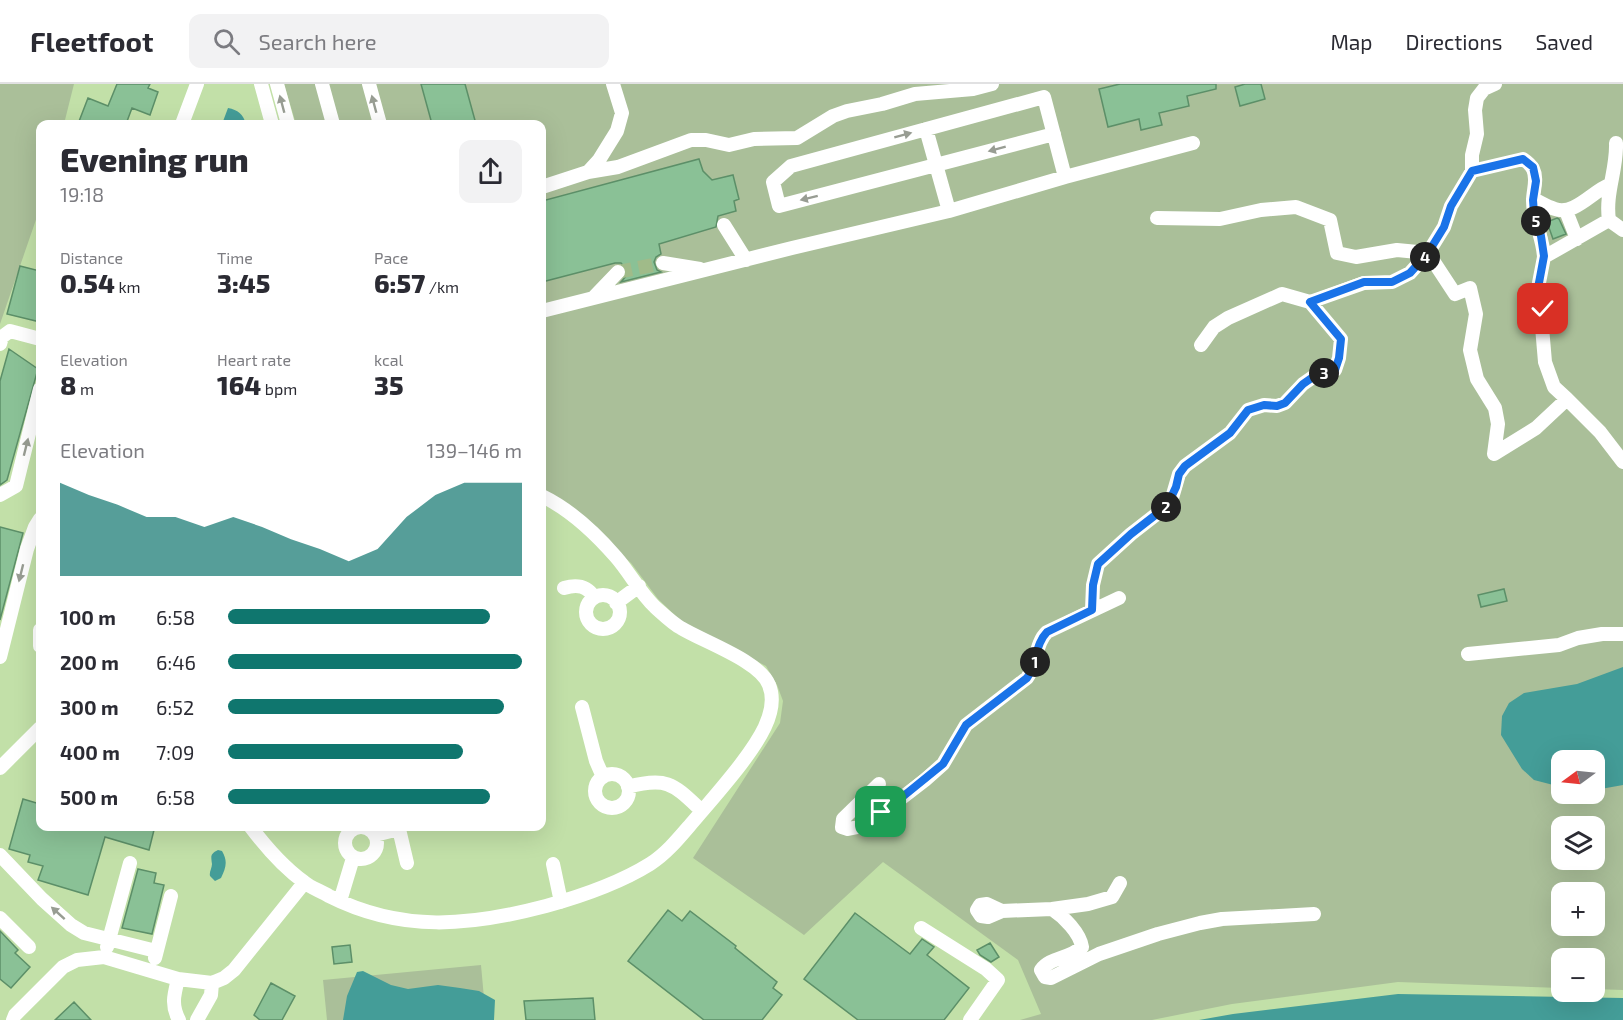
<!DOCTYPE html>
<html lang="en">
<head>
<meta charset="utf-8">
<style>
  :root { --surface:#fff; --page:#f2f2f3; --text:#2b2b33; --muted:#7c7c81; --line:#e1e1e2; --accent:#0f766e }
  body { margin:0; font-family:"Exo 2",sans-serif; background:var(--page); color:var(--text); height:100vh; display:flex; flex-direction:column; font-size:22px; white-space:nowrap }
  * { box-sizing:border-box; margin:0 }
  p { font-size:20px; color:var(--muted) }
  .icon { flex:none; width:33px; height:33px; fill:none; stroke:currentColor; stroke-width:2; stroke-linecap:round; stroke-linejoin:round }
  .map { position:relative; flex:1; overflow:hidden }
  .drawer { position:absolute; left:36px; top:36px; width:510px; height:711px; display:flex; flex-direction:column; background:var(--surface); border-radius:12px; box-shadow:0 6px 24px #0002 }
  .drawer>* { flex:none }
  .needle { width:39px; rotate:255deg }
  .buttons { position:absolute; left:1551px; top:666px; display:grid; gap:12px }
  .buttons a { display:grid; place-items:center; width:54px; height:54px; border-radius:12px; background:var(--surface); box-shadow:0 6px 24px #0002; font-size:30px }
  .pin { position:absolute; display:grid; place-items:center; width:51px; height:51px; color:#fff; margin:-26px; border-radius:12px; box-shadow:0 3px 9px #0006 }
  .km { position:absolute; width:30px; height:30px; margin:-15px; border-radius:50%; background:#222; color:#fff; font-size:16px; line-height:30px; text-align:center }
  .round { display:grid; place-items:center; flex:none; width:63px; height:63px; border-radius:12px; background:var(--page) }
  .overview { display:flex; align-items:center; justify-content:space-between; height:102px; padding:0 24px }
  h1 { font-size:33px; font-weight:800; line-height:45px }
  .metrics { display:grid; grid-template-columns:repeat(3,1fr); gap:9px; height:102px; padding:6px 24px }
  .metrics div { display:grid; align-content:center }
  .metrics b { font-size:26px; font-weight:800 }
  .metrics small { font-size:16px; font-weight:400 }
  .metrics p { font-size:16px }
  .chart { height:168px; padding:12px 24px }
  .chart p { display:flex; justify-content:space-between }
  .chart svg { width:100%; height:108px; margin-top:6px; fill:var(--accent); opacity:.7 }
  ul { padding:0 24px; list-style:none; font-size:20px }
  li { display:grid; grid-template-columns:96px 72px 1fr; align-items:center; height:45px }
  li i { height:15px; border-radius:8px; background:var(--accent) }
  header { display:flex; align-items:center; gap:36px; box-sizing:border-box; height:84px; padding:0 30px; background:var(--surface); border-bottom:2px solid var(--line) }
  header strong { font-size:28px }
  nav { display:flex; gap:33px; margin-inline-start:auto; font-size:21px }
  .search { width:420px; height:54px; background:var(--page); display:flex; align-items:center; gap:15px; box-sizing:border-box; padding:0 21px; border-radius:12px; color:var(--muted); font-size:22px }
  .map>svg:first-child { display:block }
  .green { fill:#aabf99; fill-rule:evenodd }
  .water { fill:#449d98 }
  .building { fill:#8ac196; stroke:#5c8f68; stroke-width:1.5 }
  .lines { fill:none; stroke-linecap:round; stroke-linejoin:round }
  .minor-tunnel { stroke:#a0bb89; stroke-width:14; stroke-dasharray:14 7; stroke-linecap:butt }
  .minor { stroke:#fff; stroke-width:14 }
  .oneway { fill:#989d93 }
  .route-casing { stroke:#fff; stroke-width:12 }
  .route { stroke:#1a73e8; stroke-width:8 }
</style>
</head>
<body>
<header>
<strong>Fleetfoot</strong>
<div class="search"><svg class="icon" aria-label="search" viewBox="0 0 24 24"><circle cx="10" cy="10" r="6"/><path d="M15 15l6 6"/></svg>Search here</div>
<nav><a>Map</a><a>Directions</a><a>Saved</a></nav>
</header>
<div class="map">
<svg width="1623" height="936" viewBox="0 0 1623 936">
  <rect width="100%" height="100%" fill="#c2e0a8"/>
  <!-- green -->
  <path class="green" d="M0,0H74L64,40H40V124L0,240Z
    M284,0H1623V906L1595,905L1594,874H1562L1561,904L1398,898L1232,920L1152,936H1020L1041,930L1018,876L883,778L804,851L693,774L780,639L783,617L777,601L766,582L681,537L658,515L631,479L568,422L542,405V40H296ZM1562,676H1594V710H1562ZM1562,742H1594V776H1562ZM1562,808H1594V842H1562Z
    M481,881L486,936H327L323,896Z"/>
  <!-- water -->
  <path class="water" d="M228,24C238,26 243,30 246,40H222Z
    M1623,583V701L1595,706L1594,676H1562L1561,703L1534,696L1522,685L1501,651L1502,632L1509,619L1524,609L1577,600Z
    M218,766L222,767C228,777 226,784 221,794L215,797L210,792C209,788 212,784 212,780C211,772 210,770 218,766Z
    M363,887L391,901L408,905L438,901L460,904L479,907L495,916L494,936H343L347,912L357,888Z
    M1398,910L1623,914V936H1199L1233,930Z"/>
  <!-- building -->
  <path class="building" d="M117,0H150L148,4L158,8L150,31L132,24L126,40H78L88,14L108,22Z
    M421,0H465L476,40H432Z
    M1120,0H1216V5L1187,12L1189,22L1159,29L1162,41L1141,46L1139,35L1108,43L1099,5Z
    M1245,0H1261L1265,15L1240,22L1235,3Z
    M699,75L703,87L712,96L733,91L739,115L734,117L736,127L718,132L716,143L659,160L661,170L656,173L654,178L657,186L661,188L621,198L627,191L626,185L621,179H615L542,198V117Z
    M1557,134L1559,135L1566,150L1553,155L1547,138Z
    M20,182L40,187V238L7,230Z
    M9,265L38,285L7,396L0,401V297Z
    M0,443L23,449L0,536Z
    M1504,505L1507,517L1481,523L1478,511Z
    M23,715L40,720V742H155L149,766L105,753L88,811L38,796L43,782L28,778L30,771L9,765Z
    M138,785L156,789L154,799L164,801L152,850L122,844Z
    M668,826L682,837L690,827L736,862L735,864L777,898L773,904L782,911L762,936H704L628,877Z
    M855,829L910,870L922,855L934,863L927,871L969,904L944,936H858L804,895Z
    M0,847L18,866L15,869L30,883L11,904L0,895Z
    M990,859L999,873L991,878L980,871L977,866Z
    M350,861L352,878L334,880L332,863Z
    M271,899L295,912L282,936H260L254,931Z
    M593,914L595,936H526L524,917Z
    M74,918L91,936H55Z"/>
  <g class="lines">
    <!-- minor-tunnel -->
    <path class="minor-tunnel" d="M618,188L663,179"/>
    <!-- minor -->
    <path class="minor" d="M261,0L272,40
      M277,0L288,40
      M322,0L333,40
      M369,0L380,40
      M182,40L197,0
      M926,45L949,127
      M1054,50L779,122L773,98L791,82L1044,13L1065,93
      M1472,87L1523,75C1526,77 1531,81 1533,85C1538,95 1533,106 1533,117C1533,137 1543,153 1544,173
      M588,88L618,83L691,56H706L729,61L754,55L797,54L833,32L847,27L882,20L915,10L973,5L992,0
      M542,103L588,88L599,76L617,47L622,29L613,0
      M1533,115C1540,118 1547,123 1555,125C1574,132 1593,107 1609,101
      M1566,127L1577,155
      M1157,134L1220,135L1261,126L1296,123L1330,136L1337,169L1356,173L1397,166L1428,169L1444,143L1451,122L1472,87V71L1477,50L1475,26L1477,14L1484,5L1495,0
      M1609,136L1623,146
      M724,141L746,176
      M663,179L700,185
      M594,213L618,188
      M1310,218L1364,199L1392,198L1410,189L1428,169L1455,210L1470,204L1476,230L1470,266L1477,295L1495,324L1498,340L1494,370L1536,344L1567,315L1600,348L1623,378
      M542,227L792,164L949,127L1065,93L1193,59
      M0,260L2,253L10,247L40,255
      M1567,315L1554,303L1545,278L1542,243L1543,225L1538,204L1544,173L1609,136C1605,109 1617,86 1616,59
      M0,411L16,402L40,305
      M564,504C578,500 587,502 594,513
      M586 528a17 17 0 1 1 34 0a17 17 0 1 1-34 0Z
      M616,519L639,502
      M1092,526L1093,501L1098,480L1131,450L1167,422L1172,414L1179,390L1185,382L1230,349L1248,326L1264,321L1277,322L1285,319L1303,300L1313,293L1335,286L1339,274L1341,255L1310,218L1282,210L1228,234L1214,243L1201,261
      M40,546V562
      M1468,570L1559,561L1578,554L1602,550H1623
      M0,573L27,465L35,443L40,435
      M582,623L596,677L603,693
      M0,684L40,644
      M595 707a17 17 0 1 1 34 0a17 17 0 1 1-34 0Z
      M879,700L843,735L842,743L848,745L858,743L890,723L925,696L943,680L966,641L1027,594C1037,580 1035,559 1047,548L1119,514
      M628,703C668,692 674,701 702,727
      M250,742C265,762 283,783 304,798C311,804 321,807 329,812C402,849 470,842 546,822C582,812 618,800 650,780C666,770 679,754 691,740C708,720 725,701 741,680C756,660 780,628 769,601C760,577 704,558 681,544C672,539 663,530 655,523C640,509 630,489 616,473C596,450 569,425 542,412
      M345 759a16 16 0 1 1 32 0a16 16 0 1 1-32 0Z
      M375,751L399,745L407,779
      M0,771L42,815L71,841L84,849L156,867
      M553,780L561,818
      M340,817L353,774
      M1052,825L1088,820L1112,813L1120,799
      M1002,827L988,833L981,832L977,826L980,821L987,820L1002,827L1052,825C1064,833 1080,849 1082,863C1070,875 1050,873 1041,886L1045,893L1051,894L1099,870L1158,850L1200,839L1222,835L1314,830
      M0,834L29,863
      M921,844L986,885L998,896L970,936
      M107,863L130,779
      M155,874L171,812
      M178,895C174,911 171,921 179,936
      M13,936L15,931L63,883L77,876L104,873L178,895L212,899L224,894L234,886L304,799
      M197,936L211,911L212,899"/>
  </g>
  <!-- one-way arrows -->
  <defs><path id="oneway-solid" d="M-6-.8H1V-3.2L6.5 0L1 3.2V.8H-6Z" transform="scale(1.5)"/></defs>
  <g class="oneway">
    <use href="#oneway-solid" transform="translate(282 20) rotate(-105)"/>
    <use href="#oneway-solid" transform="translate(374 20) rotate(-105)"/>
    <use href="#oneway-solid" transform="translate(903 51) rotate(-15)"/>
    <use href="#oneway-solid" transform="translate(997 65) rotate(165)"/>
    <use href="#oneway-solid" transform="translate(809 114) rotate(166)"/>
    <use href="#oneway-solid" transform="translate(26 363) rotate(-76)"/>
    <use href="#oneway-solid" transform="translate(21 489) rotate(104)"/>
    <use href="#oneway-solid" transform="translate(58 829) rotate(-138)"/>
  </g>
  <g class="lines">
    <!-- route casing -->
    <g class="route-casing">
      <path id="route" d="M881,728L890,723L943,680L966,641L1027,594C1037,580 1035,560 1047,548L1092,526L1093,501L1098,480L1131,450L1167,422L1176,403L1179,390L1185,382L1230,349L1248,326L1264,321L1277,322L1285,319L1303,300L1313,293L1335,286L1339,274L1341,255L1310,218L1364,198H1392L1410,189L1428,169L1444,143L1451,122L1472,87L1523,75L1533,83L1536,97L1533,116L1534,129L1541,152L1544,172L1538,204L1543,225"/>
    </g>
    <!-- route -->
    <use href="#route" class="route"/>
  </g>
</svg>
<div class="buttons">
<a><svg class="needle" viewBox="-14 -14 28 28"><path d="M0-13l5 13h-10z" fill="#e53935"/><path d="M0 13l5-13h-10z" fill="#7c7c81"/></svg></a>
<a><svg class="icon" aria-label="layers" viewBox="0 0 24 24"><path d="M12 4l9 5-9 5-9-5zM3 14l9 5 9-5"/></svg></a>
<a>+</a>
<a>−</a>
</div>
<div class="pin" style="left:881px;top:728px;background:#1e9e55"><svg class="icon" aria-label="arrive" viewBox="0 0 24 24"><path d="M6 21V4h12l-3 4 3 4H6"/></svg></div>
<div class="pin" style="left:1543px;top:225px;background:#d93025"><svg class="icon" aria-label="check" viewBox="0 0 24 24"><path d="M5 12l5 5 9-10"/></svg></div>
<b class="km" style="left:1035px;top:578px">1</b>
<b class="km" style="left:1166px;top:423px">2</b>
<b class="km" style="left:1324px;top:289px">3</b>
<b class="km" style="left:1425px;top:173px">4</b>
<b class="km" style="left:1536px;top:137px">5</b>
<section class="drawer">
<div class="overview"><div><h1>Evening run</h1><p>19:18</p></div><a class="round"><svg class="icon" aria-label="share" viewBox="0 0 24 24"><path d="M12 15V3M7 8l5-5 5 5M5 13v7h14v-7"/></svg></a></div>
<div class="metrics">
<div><p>Distance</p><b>0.54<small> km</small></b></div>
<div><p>Time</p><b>3:45</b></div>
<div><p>Pace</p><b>6:57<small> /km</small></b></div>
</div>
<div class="metrics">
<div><p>Elevation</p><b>8<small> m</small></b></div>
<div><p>Heart rate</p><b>164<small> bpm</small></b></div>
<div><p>kcal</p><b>35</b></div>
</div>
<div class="chart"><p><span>Elevation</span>139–146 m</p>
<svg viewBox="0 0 160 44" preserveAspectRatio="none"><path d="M0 44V6L10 11L20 15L30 20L40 20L50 24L60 20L70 24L80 29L90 33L100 38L110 33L120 20L130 11L140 6L150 6L160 6V44z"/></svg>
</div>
<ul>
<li><b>100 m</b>6:58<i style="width:89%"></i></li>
<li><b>200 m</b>6:46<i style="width:100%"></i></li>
<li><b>300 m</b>6:52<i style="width:94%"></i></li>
<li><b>400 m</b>7:09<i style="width:80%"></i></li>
<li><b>500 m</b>6:58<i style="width:89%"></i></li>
</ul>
</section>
</div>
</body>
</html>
